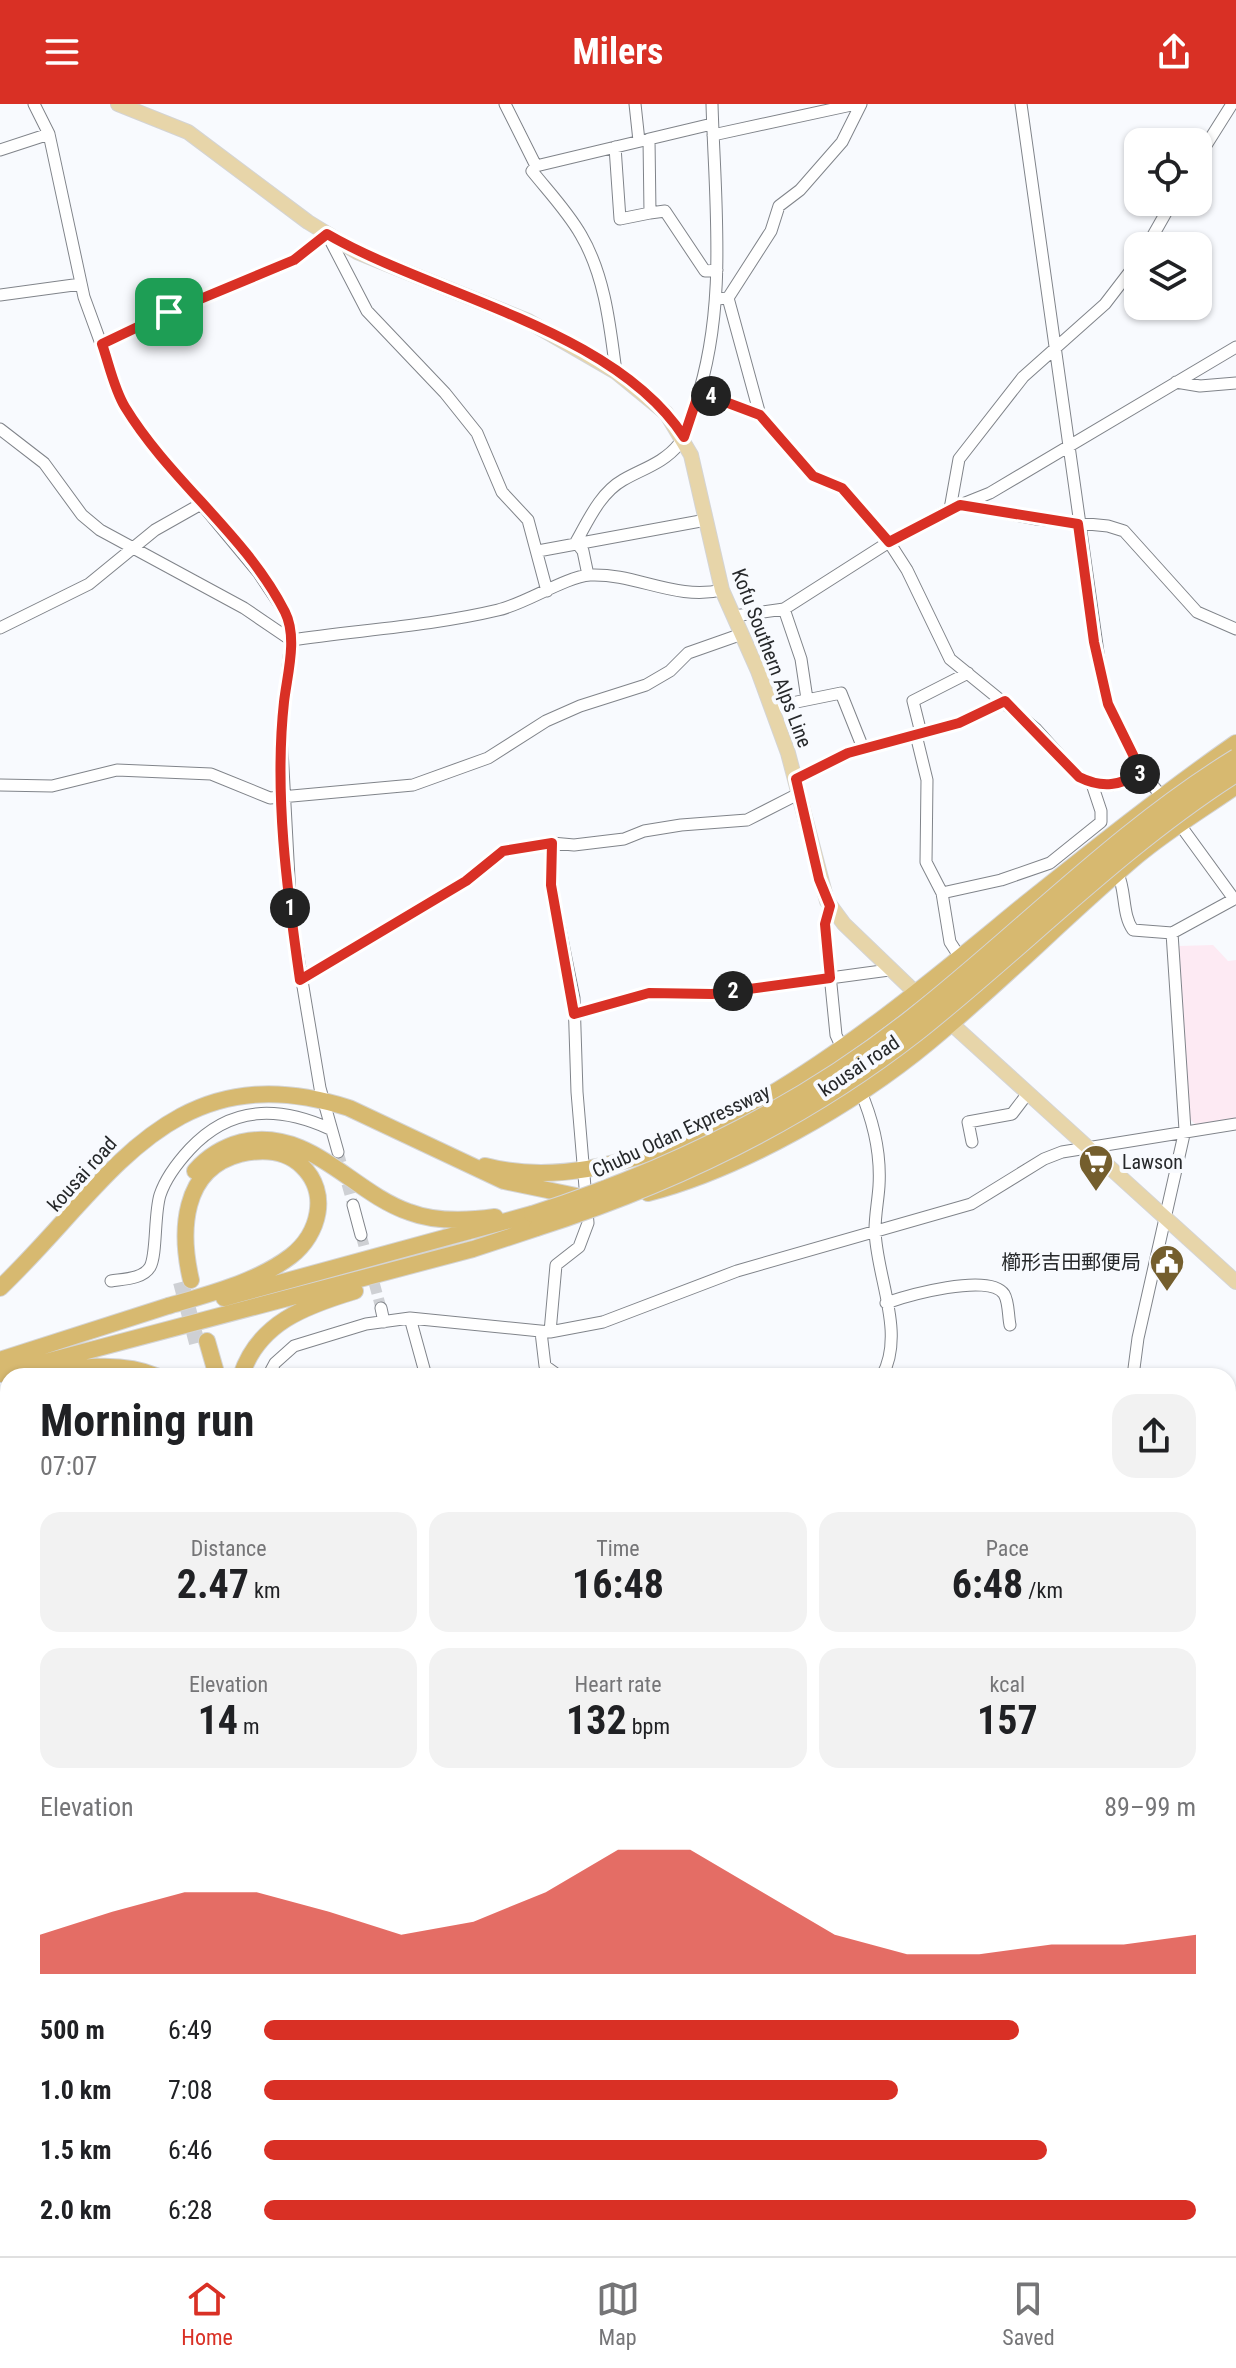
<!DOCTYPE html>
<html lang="en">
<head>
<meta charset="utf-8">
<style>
  :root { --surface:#fff; --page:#f2f2f2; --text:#202124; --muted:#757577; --line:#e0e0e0; --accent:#d93025 }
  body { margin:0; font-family:"Roboto Condensed","Noto Sans JP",sans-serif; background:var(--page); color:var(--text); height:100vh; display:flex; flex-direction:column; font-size:30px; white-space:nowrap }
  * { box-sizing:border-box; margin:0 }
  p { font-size:26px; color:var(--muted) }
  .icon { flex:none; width:44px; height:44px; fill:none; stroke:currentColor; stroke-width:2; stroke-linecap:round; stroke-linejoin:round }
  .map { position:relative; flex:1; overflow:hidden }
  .panel { position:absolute; left:0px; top:1264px; width:1236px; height:888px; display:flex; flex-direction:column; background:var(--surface); border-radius:24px 24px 0 0; box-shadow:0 2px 6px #0004 }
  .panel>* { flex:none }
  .fabs { position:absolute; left:1124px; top:24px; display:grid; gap:16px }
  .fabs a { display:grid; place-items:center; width:88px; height:88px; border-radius:16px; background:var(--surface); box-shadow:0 2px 6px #0004; font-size:40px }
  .pin { position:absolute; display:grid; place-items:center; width:68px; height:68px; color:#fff; margin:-34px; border-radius:16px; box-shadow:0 4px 12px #0006 }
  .km { position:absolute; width:40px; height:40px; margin:-20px; border-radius:50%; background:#222; color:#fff; font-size:22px; line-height:40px; text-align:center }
  .round { display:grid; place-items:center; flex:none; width:84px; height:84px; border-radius:24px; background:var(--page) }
  .headline { display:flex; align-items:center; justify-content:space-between; height:136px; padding:0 40px }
  h1 { font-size:44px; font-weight:700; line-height:60px }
  .metrics { display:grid; grid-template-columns:repeat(3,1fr); gap:12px; height:136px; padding:8px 40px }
  .metrics div { display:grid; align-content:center; border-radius:20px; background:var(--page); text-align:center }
  .metrics b { font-size:40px; font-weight:700 }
  .metrics small { font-size:22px; font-weight:400 }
  .metrics p { font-size:22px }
  .chart { height:224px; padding:16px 40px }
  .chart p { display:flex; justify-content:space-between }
  .chart svg { width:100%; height:144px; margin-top:8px; fill:var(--accent); opacity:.7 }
  ul { padding:0 40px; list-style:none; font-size:26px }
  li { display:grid; grid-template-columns:128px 96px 1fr; align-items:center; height:60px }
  li i { height:20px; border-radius:10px; background:var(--accent) }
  header { display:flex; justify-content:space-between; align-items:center; height:104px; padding:0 40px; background:var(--accent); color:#fff; font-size:36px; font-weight:700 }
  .menu { display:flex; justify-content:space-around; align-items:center; height:112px; border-top:2px solid var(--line); background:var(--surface); font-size:22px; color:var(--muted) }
  .menu a { display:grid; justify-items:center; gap:4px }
  .menu .current { color:var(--accent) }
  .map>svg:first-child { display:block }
  .built { fill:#e8f0fe }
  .education { fill:#fdeaf3 }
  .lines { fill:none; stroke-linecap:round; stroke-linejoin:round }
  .minor-tunnel { stroke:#ced0d4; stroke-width:11; stroke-dasharray:11 5.5; stroke-linecap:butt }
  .highway-tunnel { stroke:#ced0d4; stroke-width:16; stroke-dasharray:16 8; stroke-linecap:butt }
  .minor-casing { stroke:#80848a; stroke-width:13 }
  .major-casing { stroke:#d4d4d4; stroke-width:16 }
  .highway-casing { stroke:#d4d4d4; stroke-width:18 }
  .minor { stroke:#fff; stroke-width:11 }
  .major { stroke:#e7d5a9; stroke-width:14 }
  .highway { stroke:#d7b970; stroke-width:16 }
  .highway-bridge-casing { stroke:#d4d4d4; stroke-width:18; stroke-linecap:butt }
  .highway-bridge { stroke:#d7b970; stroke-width:16 }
  .route-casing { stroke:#fff; stroke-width:16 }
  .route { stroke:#d93025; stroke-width:10 }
  .labels { text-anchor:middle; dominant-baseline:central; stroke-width:8; stroke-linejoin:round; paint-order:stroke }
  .street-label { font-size:20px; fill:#26282a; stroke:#f8fafe }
  .poi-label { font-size:20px; fill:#26282a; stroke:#f8fafe; text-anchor:start }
</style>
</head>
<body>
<header><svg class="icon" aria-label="menu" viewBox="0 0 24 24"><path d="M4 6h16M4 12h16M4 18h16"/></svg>Milers<svg class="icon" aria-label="share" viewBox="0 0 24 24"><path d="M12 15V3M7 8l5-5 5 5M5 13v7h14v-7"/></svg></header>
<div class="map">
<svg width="1236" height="2152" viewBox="0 0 1236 2152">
  <rect width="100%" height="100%" fill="#f8fafe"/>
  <!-- built -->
  <path class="built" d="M0,1731L8,1737V1910L0,1911Z"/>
  <!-- education -->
  <path class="education" d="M1213,841L1228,857L1236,856V1016L1195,1020L1190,1015L1179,842Z"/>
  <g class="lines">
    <!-- minor-tunnel -->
    <path class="minor-tunnel" d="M338,1048L353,1101
      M361,1131L381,1204"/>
    <!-- highway-tunnel -->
    <path class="highway-tunnel" d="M181,1178L197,1239"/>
    <!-- minor casing -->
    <g class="minor-casing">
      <path id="minor" d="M34,0L49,30L84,193L123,300L145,332L258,468L286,510L291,536L281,627L291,811L320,984L338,1048
        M505,0L536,62L532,67C548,87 568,108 581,131C605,172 610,222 616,268
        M635,0L639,37
        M1021,0L1101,570L1108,600L1142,669L1165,696
        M713,31L856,0
        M615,43L620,115L650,109L649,35
        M0,46L49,30
        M1198,54L1232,0
        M536,62L712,20
        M650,109L665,107L705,167L717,166
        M1147,142L1172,98
        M0,191L81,180
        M728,194L760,311
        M717,195L728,194L771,127L779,102L800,86L842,38L861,0
        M102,240L169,208L294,156L327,130L367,207L445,289L477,329L502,388L528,416L547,487
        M1176,278L1200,282L1236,279
        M699,288L760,311L813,372L842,384L889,438L907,466L950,555L1036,625L1079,673L1092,680L1112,681L1142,669
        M0,325L44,359L82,411L100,426L244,504L291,536C359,526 431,522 498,506C525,500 565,473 590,471C636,469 676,497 722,486
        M961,401L1037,415L1108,422L1124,427L1197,508L1236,525
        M950,405L959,355L1023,273L1105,200L1138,157
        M538,447L706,416
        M588,471L583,447L576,438C588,417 600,389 623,376C642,365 664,359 679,340C687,329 690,314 695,301C728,204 715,102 712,0
        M784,505L801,555L807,595
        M734,512L784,505L889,438L950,405L990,389L1236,243
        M0,524L89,480L155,426L201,400
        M772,603L841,589L863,644
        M921,629L913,597L968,569
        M916,631L927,676L926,758L942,789L950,838L961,855
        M796,675L848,649L959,619L1005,597
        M0,681L52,682L117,666L211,670L270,694L413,681L488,654L546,617L580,602L646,581L670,567L688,549L742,530
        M1175,714L1234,795
        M1118,770C1126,787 1122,811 1133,826L1172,829
        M942,789L1001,776L1050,759L1101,718V707L1092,680
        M830,802L825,820L836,931L842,944
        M300,876L466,777L503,747L552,739L574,741L624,735L644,727L681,721L747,716L800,689
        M574,910L649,889L712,890L889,866
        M860,986C873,1016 881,1049 879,1082C878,1097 875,1111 875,1126C876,1172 906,1229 882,1272
        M972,1038L968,1018L1012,1010L1028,989
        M353,1101L361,1131
        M111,1177C123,1175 143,1175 150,1163C157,1151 154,1110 160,1091C166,1073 178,1058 190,1045C231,1001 279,1002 330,1025
        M886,1199C906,1192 989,1168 1004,1190C1009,1198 1008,1212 1010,1221
        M381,1204L384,1218
        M410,1214L426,1272
        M541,1228L545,1262L559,1272
        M550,1228L556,1161L579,1143L588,1119L577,988L574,894L551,781L552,739
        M268,1272L275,1259L294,1242L366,1220L410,1214L550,1228L603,1218L737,1167L971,1100L1044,1055L1062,1048L1236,1020
        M1133,1272L1138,1234L1185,1026L1172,829L1236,794
        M0,1342L8,1349
        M1228,1520L1236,1521
        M0,1532L8,1529
        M1228,1584H1236
        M0,1717L8,1716
        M1228,1781L1236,1798
        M1228,1825H1236
        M1228,1958L1236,1959
        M1228,1975L1236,1969
        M0,2009L8,2004
        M1228,2076L1236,2078
        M1228,2140L1236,2149
        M75,2144L76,2152
        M108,2144L109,2152
        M124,2144L125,2152
        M570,2144L578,2152
        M614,2144V2152
        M867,2144L870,2152
        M1040,2144L1044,2152
        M239,2152L242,2144
        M735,2152L740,2144
        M1079,2152H1088"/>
    </g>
    <!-- major casing -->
    <g class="major-casing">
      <path id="major" d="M118,0L188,28L308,118L357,148L528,217L616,268L666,309L691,351L722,486L758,567L788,649L827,797L844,820L921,894
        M943,912L1236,1178
        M0,1460L8,1517
        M0,1560L8,1615"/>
    </g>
    <!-- highway casing -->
    <g class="highway-casing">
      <path id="highway" d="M485,1062C665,1109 894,907 1024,801C1094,745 1163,690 1236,639
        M195,1067C208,1052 223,1043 242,1038C310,1023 351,1088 409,1108C435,1118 467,1117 495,1113
        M648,1089C741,1065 854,1000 929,938C1001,879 1066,812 1137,752C1168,726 1203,705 1236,682
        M0,1184C110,1079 170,947 349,1004L504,1077L581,1093
        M224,1194L532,1110
        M207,1237L217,1272
        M0,1256C56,1238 112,1220 168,1202C209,1190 257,1178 291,1152C319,1130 330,1089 302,1062C285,1045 262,1045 240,1050C181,1065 180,1129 191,1176
        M0,1270L473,1145L537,1124
        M30,1272C70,1265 117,1255 156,1272
        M241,1272C258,1219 305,1202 355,1187
        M84,2144L85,2152
        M98,2144L99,2152"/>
    </g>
    <!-- minor -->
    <use href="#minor" class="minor"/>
    <!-- major -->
    <use href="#major" class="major"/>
    <!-- highway -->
    <use href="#highway" class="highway"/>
    <!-- highway-bridge casing -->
    <g class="highway-bridge-casing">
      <path id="highway-bridge" d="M532,1110C669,1066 798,1003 911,914C1020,828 1117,726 1236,653
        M537,1124C674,1080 803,1018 917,929C1024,844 1120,744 1236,670"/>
    </g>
    <!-- highway-bridge -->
    <use href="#highway-bridge" class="highway-bridge"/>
  </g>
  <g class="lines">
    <!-- route casing -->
    <g class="route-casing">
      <path id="route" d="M327,130C434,192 614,225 684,333L699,288L760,311L813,372L842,384L889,438L960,401L1078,420L1094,538L1108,600L1142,669C1120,681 1103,685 1079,673L1005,597L959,619L848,649L796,675L819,775L830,802L825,820L830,874L712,890L649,889L574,910L551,781L552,739L503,747L466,777L300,876C287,786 274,689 284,598C287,571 298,534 285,508C246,431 170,377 125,303C114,285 109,260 102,240L169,208L294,156Z"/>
    </g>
    <!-- route -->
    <use href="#route" class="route"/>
  </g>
  <!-- icons -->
  <defs>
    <g id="supermarket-pin" transform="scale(1.8)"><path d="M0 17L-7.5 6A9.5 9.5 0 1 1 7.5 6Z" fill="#745e2d" stroke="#f8fafe"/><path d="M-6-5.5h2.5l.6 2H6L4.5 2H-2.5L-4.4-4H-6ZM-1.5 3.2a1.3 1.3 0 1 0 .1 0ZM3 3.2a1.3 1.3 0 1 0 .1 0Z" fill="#fff"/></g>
    <g id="civic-pin" transform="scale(1.8)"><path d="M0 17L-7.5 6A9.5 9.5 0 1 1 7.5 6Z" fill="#745e2d" stroke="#f8fafe"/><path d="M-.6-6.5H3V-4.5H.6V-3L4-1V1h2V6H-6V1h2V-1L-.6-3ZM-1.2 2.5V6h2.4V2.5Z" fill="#fff"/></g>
  </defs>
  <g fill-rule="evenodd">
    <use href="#supermarket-pin" x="1096" y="1058"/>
    <use href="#civic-pin" x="1167" y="1158"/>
  </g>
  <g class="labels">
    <!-- street labels -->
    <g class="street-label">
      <text transform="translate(772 554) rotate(69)">Kofu Southern Alps Line</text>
      <text transform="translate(859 962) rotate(-34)">kousai road</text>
      <text transform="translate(681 1027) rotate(-25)">Chubu Odan Expressway</text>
      <text transform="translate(82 1070) rotate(-48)">kousai road</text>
    </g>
    <!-- poi labels -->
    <g class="poi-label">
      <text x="1122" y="1058">Lawson</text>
      <text x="1141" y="1158" text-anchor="end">櫛形吉田郵便局</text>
    </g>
  </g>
</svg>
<div class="fabs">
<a><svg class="icon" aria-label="locate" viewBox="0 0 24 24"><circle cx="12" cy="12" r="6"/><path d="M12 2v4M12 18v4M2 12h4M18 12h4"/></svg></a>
<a><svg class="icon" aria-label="layers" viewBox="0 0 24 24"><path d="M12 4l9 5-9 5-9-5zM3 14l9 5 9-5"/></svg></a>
</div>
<div class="pin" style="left:169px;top:208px;background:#1e9e55"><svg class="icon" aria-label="arrive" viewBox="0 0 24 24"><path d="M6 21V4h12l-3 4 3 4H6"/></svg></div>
<b class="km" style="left:290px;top:804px">1</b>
<b class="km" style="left:733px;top:887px">2</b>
<b class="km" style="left:1140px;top:670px">3</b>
<b class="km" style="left:711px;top:292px">4</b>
<section class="panel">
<div class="headline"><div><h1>Morning run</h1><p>07:07</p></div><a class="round"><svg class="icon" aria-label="share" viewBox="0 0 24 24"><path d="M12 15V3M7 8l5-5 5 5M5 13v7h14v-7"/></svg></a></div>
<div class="metrics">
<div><p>Distance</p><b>2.47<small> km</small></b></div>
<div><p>Time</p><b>16:48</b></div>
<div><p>Pace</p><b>6:48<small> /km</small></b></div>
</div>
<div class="metrics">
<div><p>Elevation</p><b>14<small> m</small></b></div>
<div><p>Heart rate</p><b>132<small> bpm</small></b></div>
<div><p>kcal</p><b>157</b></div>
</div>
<div class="chart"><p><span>Elevation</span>89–99 m</p>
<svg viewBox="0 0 160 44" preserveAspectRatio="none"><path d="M0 44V32L10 25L20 19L30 19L40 25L50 32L60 28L70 19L80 6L90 6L100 19L110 32L120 38L130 38L140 35L150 35L160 32V44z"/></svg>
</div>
<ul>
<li><b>500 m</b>6:49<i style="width:81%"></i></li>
<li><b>1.0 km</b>7:08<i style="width:68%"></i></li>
<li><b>1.5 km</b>6:46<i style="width:84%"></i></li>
<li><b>2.0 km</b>6:28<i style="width:100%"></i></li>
</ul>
</section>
</div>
<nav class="menu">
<a class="current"><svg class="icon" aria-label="home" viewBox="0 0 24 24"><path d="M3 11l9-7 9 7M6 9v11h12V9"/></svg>Home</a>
<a><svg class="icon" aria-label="map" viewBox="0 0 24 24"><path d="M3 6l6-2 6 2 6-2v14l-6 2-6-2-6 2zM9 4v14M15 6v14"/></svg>Map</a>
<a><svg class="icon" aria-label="saved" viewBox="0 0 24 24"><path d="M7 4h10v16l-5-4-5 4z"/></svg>Saved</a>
</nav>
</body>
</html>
